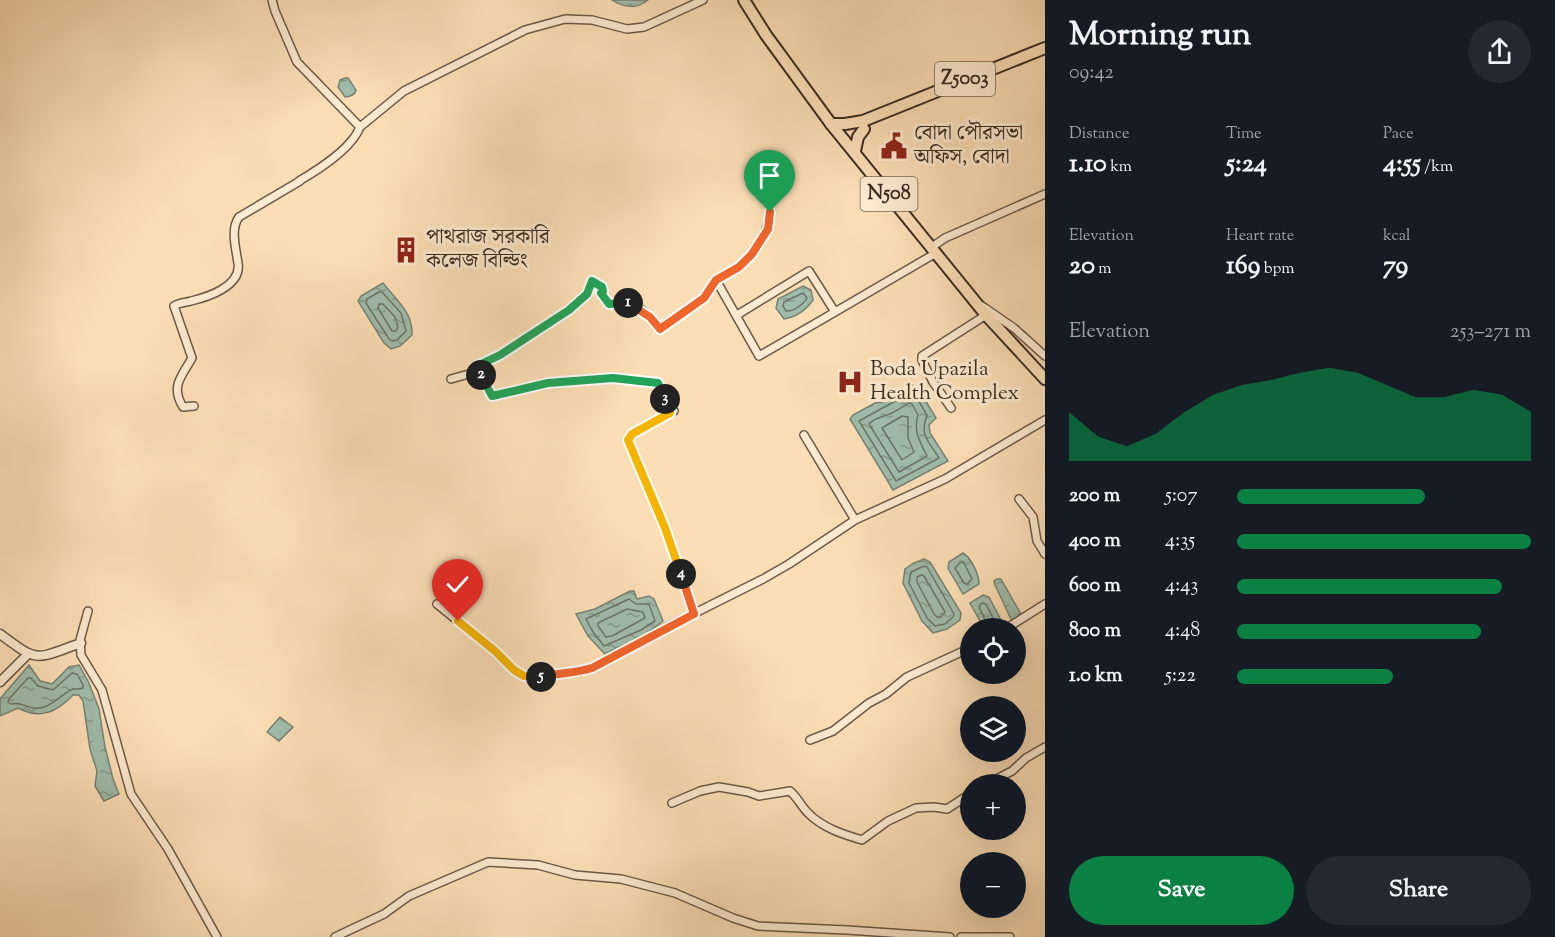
<!DOCTYPE html>
<html lang="en">
<head>
<meta charset="utf-8">
<style>
  :root { --surface:#171b24; --page:#242831; --text:#f1f3f6; --muted:#9ea1a6; --accent:#0b8043 }
  body { margin:0; font-family:"Sorts Mill Goudy","Noto Serif Bengali",serif; background:var(--page); color:var(--text); height:100vh; display:flex; flex-direction:column; font-size:22px; white-space:nowrap }
  * { box-sizing:border-box; margin:0 }
  p { font-size:20px; color:var(--muted) }
  .icon { flex:none; width:33px; height:33px; fill:none; stroke:currentColor; stroke-width:2; stroke-linecap:round; stroke-linejoin:round }
  .map { position:relative; flex:1; overflow:hidden }
  .sheet { display:flex; flex-direction:column; background:var(--surface); width:510px }
  .sheet>* { flex:none }
  .controls { position:absolute; left:960px; top:618px; display:grid; gap:12px }
  .controls a { display:grid; place-items:center; width:66px; height:66px; border-radius:50%; background:var(--surface); box-shadow:0 6px 24px #0002; font-size:30px }
  .pin { position:absolute; display:grid; place-items:center; width:51px; height:51px; color:#fff; margin:-62px -26px; border-radius:50% 50% 50% 0; rotate:-45deg; box-shadow:0 0 6px #0007 }
  .pin .icon { rotate:45deg }
  .km { position:absolute; width:30px; height:30px; margin:-15px; border-radius:50%; background:#222; color:#fff; font-size:16px; line-height:30px; text-align:center }
  .round { display:grid; place-items:center; flex:none; width:63px; height:63px; border-radius:32px; background:var(--page) }
  .head { display:flex; align-items:center; justify-content:space-between; height:102px; padding:0 24px }
  h1 { font-size:33px; font-weight:700; line-height:45px }
  .figures { display:grid; grid-template-columns:repeat(3,1fr); gap:9px; height:102px; padding:6px 24px }
  .figures div { display:grid; align-content:center }
  .figures b { font-size:26px; font-weight:700 }
  .figures small { font-size:16px; font-weight:400 }
  .figures p { font-size:16px }
  .chart { height:168px; padding:12px 24px }
  .chart p { display:flex; justify-content:space-between }
  .chart svg { width:100%; height:108px; margin-top:6px; fill:var(--accent); opacity:.7 }
  .button { display:flex; gap:12px; margin-top:auto; padding:12px 24px }
  .button a { flex:1; height:69px; border-radius:36px; background:var(--accent); color:#fff; font-size:24px; font-weight:700; line-height:69px; text-align:center }
  .button a+a { background:var(--page); color:var(--text) }
  ul { padding:0 24px; list-style:none; font-size:20px }
  li { display:grid; grid-template-columns:96px 72px 1fr; align-items:center; height:45px }
  li i { height:15px; border-radius:8px; background:var(--accent) }
  main { display:flex; flex:1; min-height:0 }
  .map>svg:first-child { display:block }
  .water { fill:url(#water-ripples); stroke:#778375; stroke-width:1.5 }
  .lines { fill:none; stroke-linecap:round; stroke-linejoin:round }
  .shore { stroke:#6d7467; stroke-width:1.5 }
  .minor-casing { stroke:#6b5948; stroke-width:10 }
  .tertiary-casing { stroke:#6b5948; stroke-width:11 }
  .primary-casing { stroke:#3b2d23; stroke-width:14 }
  .trunk-casing { stroke:#3b2d23; stroke-width:14 }
  .minor { stroke:#fdead0; stroke-width:7 }
  .tertiary { stroke:#fdead0; stroke-width:8 }
  .primary { stroke:#fcdeb6; stroke-width:10 }
  .trunk { stroke:#fcdeb6; stroke-width:10 }
  .split-1-casing { stroke:#fff; stroke-width:12 }
  .split-2-casing { stroke:#fff; stroke-width:12 }
  .split-3-casing { stroke:#fff; stroke-width:12 }
  .split-4-casing { stroke:#fff; stroke-width:12 }
  .split-5-casing { stroke:#fff; stroke-width:12 }
  .split-6-casing { stroke:#fff; stroke-width:12 }
  .split-1 { stroke:#f0652b; stroke-width:8 }
  .split-2 { stroke:#22a559; stroke-width:8 }
  .split-3 { stroke:#22a559; stroke-width:8 }
  .split-4 { stroke:#f5b400; stroke-width:8 }
  .split-5 { stroke:#f0652b; stroke-width:8 }
  .split-6 { stroke:#f5b400; stroke-width:8 }
  .labels { text-anchor:middle; dominant-baseline:central; stroke-width:6; stroke-linejoin:round; paint-order:stroke }
  .shield { fill:#fdead0; stroke:#756657; stroke-width:1.5 }
  .shield-label { font-size:20px; font-weight:bold; fill:#3b2d23 }
  .poi-label { font-size:21px; fill:#3b2d23; stroke:#fdead0; text-anchor:start }
</style>
</head>
<body>
<main>
<div class="map">
<svg width="1045" height="937" viewBox="0 0 1045 937">
  <defs>
    <pattern id="water-ripples" width="26" height="14" patternUnits="userSpaceOnUse" patternTransform="scale(1.5)"><rect width="26" height="14" fill="#9fbcab"/><path d="M2 4q2-2 4 0t4 0M15 11q2-2 4 0t4 0" fill="none" stroke="#83998b"/></pattern>
  </defs>
  <rect width="100%" height="100%" fill="#fcdeb6"/>
  <filter id="stains"><feTurbulence type="fractalNoise" baseFrequency=".00333" numOctaves="4"/><feColorMatrix values="0 0 0 0 .2 0 0 0 0 .09 0 0 0 0 .02 0 0 0 .5 -.17"/></filter>
  <radialGradient id="worn" r=".72"><stop offset=".6" stop-color="#630" stop-opacity="0"/><stop offset="1" stop-color="#630" stop-opacity=".3"/></radialGradient>
  <!-- water -->
  <path class="water" d="M612,0H648C637,9 624,8 612,0Z
    M345,78H348L356,90C356,94 350,97 345,97L338,87L340,80Z
    M383,283C396,300 413,312 412,335L400,346L391,349L384,343L358,301L361,296Z
    M803,286L811,290L813,300C806,310 796,317 784,319L776,308L778,299Z
    M911,384L919,390L936,418L929,425L930,433L948,461L893,490L850,419L853,415L875,403L883,402L893,394H899Z
    M963,553C971,558 979,574 979,584L963,594L948,568L949,562Z
    M924,559L930,562L961,613L960,620L947,629L933,633L922,621L903,583L905,569L914,563Z
    M997,579H1001L1022,616L1016,621L1011,619L995,585L994,581Z
    M630,591H634L637,599L649,596L654,599L663,621L644,635L605,654L588,636L576,614L595,609Z
    M983,595L989,597L1003,624V628H984L970,603Z
    M29,665L40,681L52,684L69,667L79,665L89,683L99,709L105,747L113,779L119,794L104,801L95,786L97,771L90,749L83,701L79,695H73C57,712 40,720 18,708L0,716V699Z
    M280,717L293,727L279,741L267,732Z"/>
  <g class="lines">
    <!-- shore -->
    <path class="shore" d="M379,292H382L401,313L406,331L397,340L392,341L389,339L366,303L367,299Z
      M803,293L807,298C804,304 793,312 786,311L783,306L784,302Z
      M379,304H383L395,317L398,327L396,331H392L378,308Z
      M910,393L915,395L927,415C919,436 929,441 939,458L896,481L859,421Z
      M909,403L912,404L918,415C913,431 920,442 927,456L899,472L869,424C875,418 879,418 887,415C892,414 904,406 909,403Z
      M902,416L908,417V438L914,452L902,460L882,428Z
      M961,562L964,563L972,579L967,584L964,583L955,568Z
      M924,566L927,567L954,614L953,617L945,624L935,626L927,618L909,583L911,572Z
      M921,575L924,576L945,612L941,617H937L934,614L917,582V577Z
      M629,599L636,604H649L655,621L641,630L604,646L593,632L586,619Z
      M627,609L643,612L645,618L612,636L606,637L598,626V623Z
      M989,628L979,607L982,603L986,604L998,628
      M72,673L77,674L83,685V688C80,689 76,689 73,689C66,691 54,704 44,707C31,712 23,701 11,704L8,702L9,699L28,678H31L38,686L53,690Z"/>
    <!-- minor casing -->
    <g class="minor-casing">
      <path id="minor" d="M272,0L275,11L297,62L360,127C352,148 318,170 299,181
        M360,127L404,91L525,30L565,19L592,20L627,29L644,27L703,0
        M770,212C766,246 746,266 716,280L759,356L835,312
        M932,247L945,238L1045,194
        M982,306L1014,328L1045,356
        M737,315L809,271L835,312L936,253
        M480,374L477,366L500,355L569,310L587,294L592,281L602,287L603,291L601,293L609,304C634,298 645,311 660,329L704,298L716,280
        M451,379L476,372L480,374L492,396L548,383L613,378L658,383L670,413
        M194,406L183,407C170,386 182,376 192,358L174,306C180,302 185,303 191,301C208,297 242,286 238,263C236,249 230,229 239,217L300,181
        M951,408L933,382L922,360V356L986,315
        M674,411L632,434L628,440L665,528L694,614
        M804,435L855,520
        M1019,499L1033,517L1037,541L1045,554
        M437,604L495,651L514,670L524,676L537,678L561,673L579,672L592,668L663,629L763,579L789,564L855,520L945,479L1045,420
        M88,611L80,640L81,655L102,690L131,794L168,849L217,937
        M1007,628L1045,604
        M810,740L833,731L869,703L886,694L907,677L970,648
        M987,784L1012,771L1026,758L1045,747
        M672,803L700,791L719,787L748,792L759,796L790,791C798,798 801,806 808,813C823,828 842,834 862,840L888,821L916,808L934,807L947,809L970,794
        M335,937L384,914L409,896L488,862L538,865L575,875L621,879L675,893L733,918L758,926L847,930L950,937
        M961,937H1010"/>
    </g>
    <!-- tertiary casing -->
    <g class="tertiary-casing">
      <path id="tertiary" d="M0,634C40,664 35,659 81,643
        M0,682L28,654"/>
    </g>
    <!-- primary casing -->
    <g class="primary-casing">
      <path id="primary" d="M831,124H845L863,121L1045,48"/>
    </g>
    <!-- trunk casing -->
    <g class="trunk-casing">
      <path id="trunk" d="M744,0L766,35L831,124L986,315L1045,379
        M855,151L858,137L864,129"/>
    </g>
    <!-- minor -->
    <use href="#minor" class="minor"/>
    <!-- tertiary -->
    <use href="#tertiary" class="tertiary"/>
    <!-- primary -->
    <use href="#primary" class="primary"/>
    <!-- trunk -->
    <use href="#trunk" class="trunk"/>
  </g>
  <g class="lines">
    <!-- split-1 casing -->
    <g class="split-1-casing">
      <path id="split-1" d="M628,303L650,317L660,329L704,298L716,280L739,267L752,254L768,229L770,212"/>
    </g>
    <!-- split-2 casing -->
    <g class="split-2-casing">
      <path id="split-2" d="M481,375L477,366L500,355L569,310L587,294L592,281L602,287L603,291L601,293L609,304L628,303"/>
    </g>
    <!-- split-3 casing -->
    <g class="split-3-casing">
      <path id="split-3" d="M481,375L492,396L548,383L613,378L658,383L665,399"/>
    </g>
    <!-- split-4 casing -->
    <g class="split-4-casing">
      <path id="split-4" d="M665,399L670,413L632,434L628,440L665,528L681,574"/>
    </g>
    <!-- split-5 casing -->
    <g class="split-5-casing">
      <path id="split-5" d="M541,677C558,673 576,673 592,668L694,614L681,574"/>
    </g>
    <!-- split-6 casing -->
    <g class="split-6-casing">
      <path id="split-6" d="M458,621L495,651L514,670L524,676L541,677"/>
    </g>
    <!-- split-1 -->
    <use href="#split-1" class="split-1"/>
    <!-- split-2 -->
    <use href="#split-2" class="split-2"/>
    <!-- split-3 -->
    <use href="#split-3" class="split-3"/>
    <!-- split-4 -->
    <use href="#split-4" class="split-4"/>
    <!-- split-5 -->
    <use href="#split-5" class="split-5"/>
    <!-- split-6 -->
    <use href="#split-6" class="split-6"/>
  </g>
  <!-- icons -->
  <defs>
    <g id="civic-bare" transform="scale(2.07)"><path d="M-.6-6.5H3V-4.5H.6V-3L4-1V1h2V6H-6V1h2V-1L-.6-3ZM-1.2 2.5V6h2.4V2.5Z" fill="#8f2418" stroke="#fdead0" stroke-width="2.5" paint-order="stroke"/></g>
    <g id="building-bare" transform="scale(2.07)"><path d="M-4-6H4V6H1V3H-1V6H-4ZM-2.5-4.3h1.7v1.8h-1.7ZM.8-4.3h1.7v1.8H.8ZM-2.5-1h1.7V.8h-1.7ZM.8-1h1.7V.8H.8Z" fill="#8f2418" stroke="#fdead0" stroke-width="2.5" paint-order="stroke"/></g>
    <g id="hospital-bare" transform="scale(2.07)"><path d="M-5-5h3v3.5h4V-5h3V5h-3V1.5h-4V5h-3Z" fill="#8f2418" stroke="#fdead0" stroke-width="2.5" paint-order="stroke"/></g>
  </defs>
  <g fill-rule="evenodd">
    <use href="#civic-bare" x="894" y="146"/>
    <use href="#building-bare" x="406" y="250"/>
    <use href="#hospital-bare" x="850" y="382"/>
  </g>
  <g class="labels">
    <!-- shield labels -->
    <g class="shield">
      <rect x="935" y="62" width="60" height="34" rx="4.5"/>
      <rect x="860.5" y="177" width="57" height="34" rx="4.5"/>
    </g>
    <g class="shield-label">
      <text x="965" y="79">Z5003</text>
      <text x="889" y="194">N508</text>
    </g>
    <!-- poi labels -->
    <g class="poi-label">
      <text x="914" y="134">বোদা পৌরসভা<tspan x="914" dy="24">অফিস, বোদা</tspan></text>
      <text x="426" y="238">পাথরাজ সরকারি<tspan x="426" dy="24">কলেজ বিল্ডিং</tspan></text>
      <text x="870" y="370">Boda Upazila<tspan x="870" dy="24">Health Complex</tspan></text>
    </g>
  </g>
  <rect width="100%" height="100%" filter="url(#stains)"/>
  <rect width="100%" height="100%" fill="url(#worn)"/>
</svg>
<div class="controls">
<a><svg class="icon" aria-label="locate" viewBox="0 0 24 24"><circle cx="12" cy="12" r="6"/><path d="M12 2v4M12 18v4M2 12h4M18 12h4"/></svg></a>
<a><svg class="icon" aria-label="layers" viewBox="0 0 24 24"><path d="M12 4l9 5-9 5-9-5zM3 14l9 5 9-5"/></svg></a>
<a>+</a>
<a>−</a>
</div>
<div class="pin" style="left:770px;top:212px;background:#1e9e55"><svg class="icon" aria-label="arrive" viewBox="0 0 24 24"><path d="M6 21V4h12l-3 4 3 4H6"/></svg></div>
<div class="pin" style="left:458px;top:621px;background:#d93025"><svg class="icon" aria-label="check" viewBox="0 0 24 24"><path d="M5 12l5 5 9-10"/></svg></div>
<b class="km" style="left:628px;top:303px">1</b>
<b class="km" style="left:481px;top:375px">2</b>
<b class="km" style="left:665px;top:399px">3</b>
<b class="km" style="left:681px;top:574px">4</b>
<b class="km" style="left:541px;top:677px">5</b>
</div>
<section class="sheet">
<div class="head"><div><h1>Morning run</h1><p>09:42</p></div><a class="round"><svg class="icon" aria-label="share" viewBox="0 0 24 24"><path d="M12 15V3M7 8l5-5 5 5M5 13v7h14v-7"/></svg></a></div>
<div class="figures">
<div><p>Distance</p><b>1.10<small> km</small></b></div>
<div><p>Time</p><b>5:24</b></div>
<div><p>Pace</p><b>4:55<small> /km</small></b></div>
</div>
<div class="figures">
<div><p>Elevation</p><b>20<small> m</small></b></div>
<div><p>Heart rate</p><b>169<small> bpm</small></b></div>
<div><p>kcal</p><b>79</b></div>
</div>
<div class="chart"><p><span>Elevation</span>253–271 m</p>
<svg viewBox="0 0 160 44" preserveAspectRatio="none"><path d="M0 44V24L10 34L20 38L30 33L40 24L50 17L60 13L70 11L80 8L90 6L100 8L110 13L120 18L130 18L140 15L150 17L160 24V44z"/></svg>
</div>
<ul>
<li><b>200 m</b>5:07<i style="width:64%"></i></li>
<li><b>400 m</b>4:35<i style="width:100%"></i></li>
<li><b>600 m</b>4:43<i style="width:90%"></i></li>
<li><b>800 m</b>4:48<i style="width:83%"></i></li>
<li><b>1.0 km</b>5:22<i style="width:53%"></i></li>
</ul>
<div class="button"><a>Save</a><a>Share</a></div>
</section>
</main>
</body>
</html>
